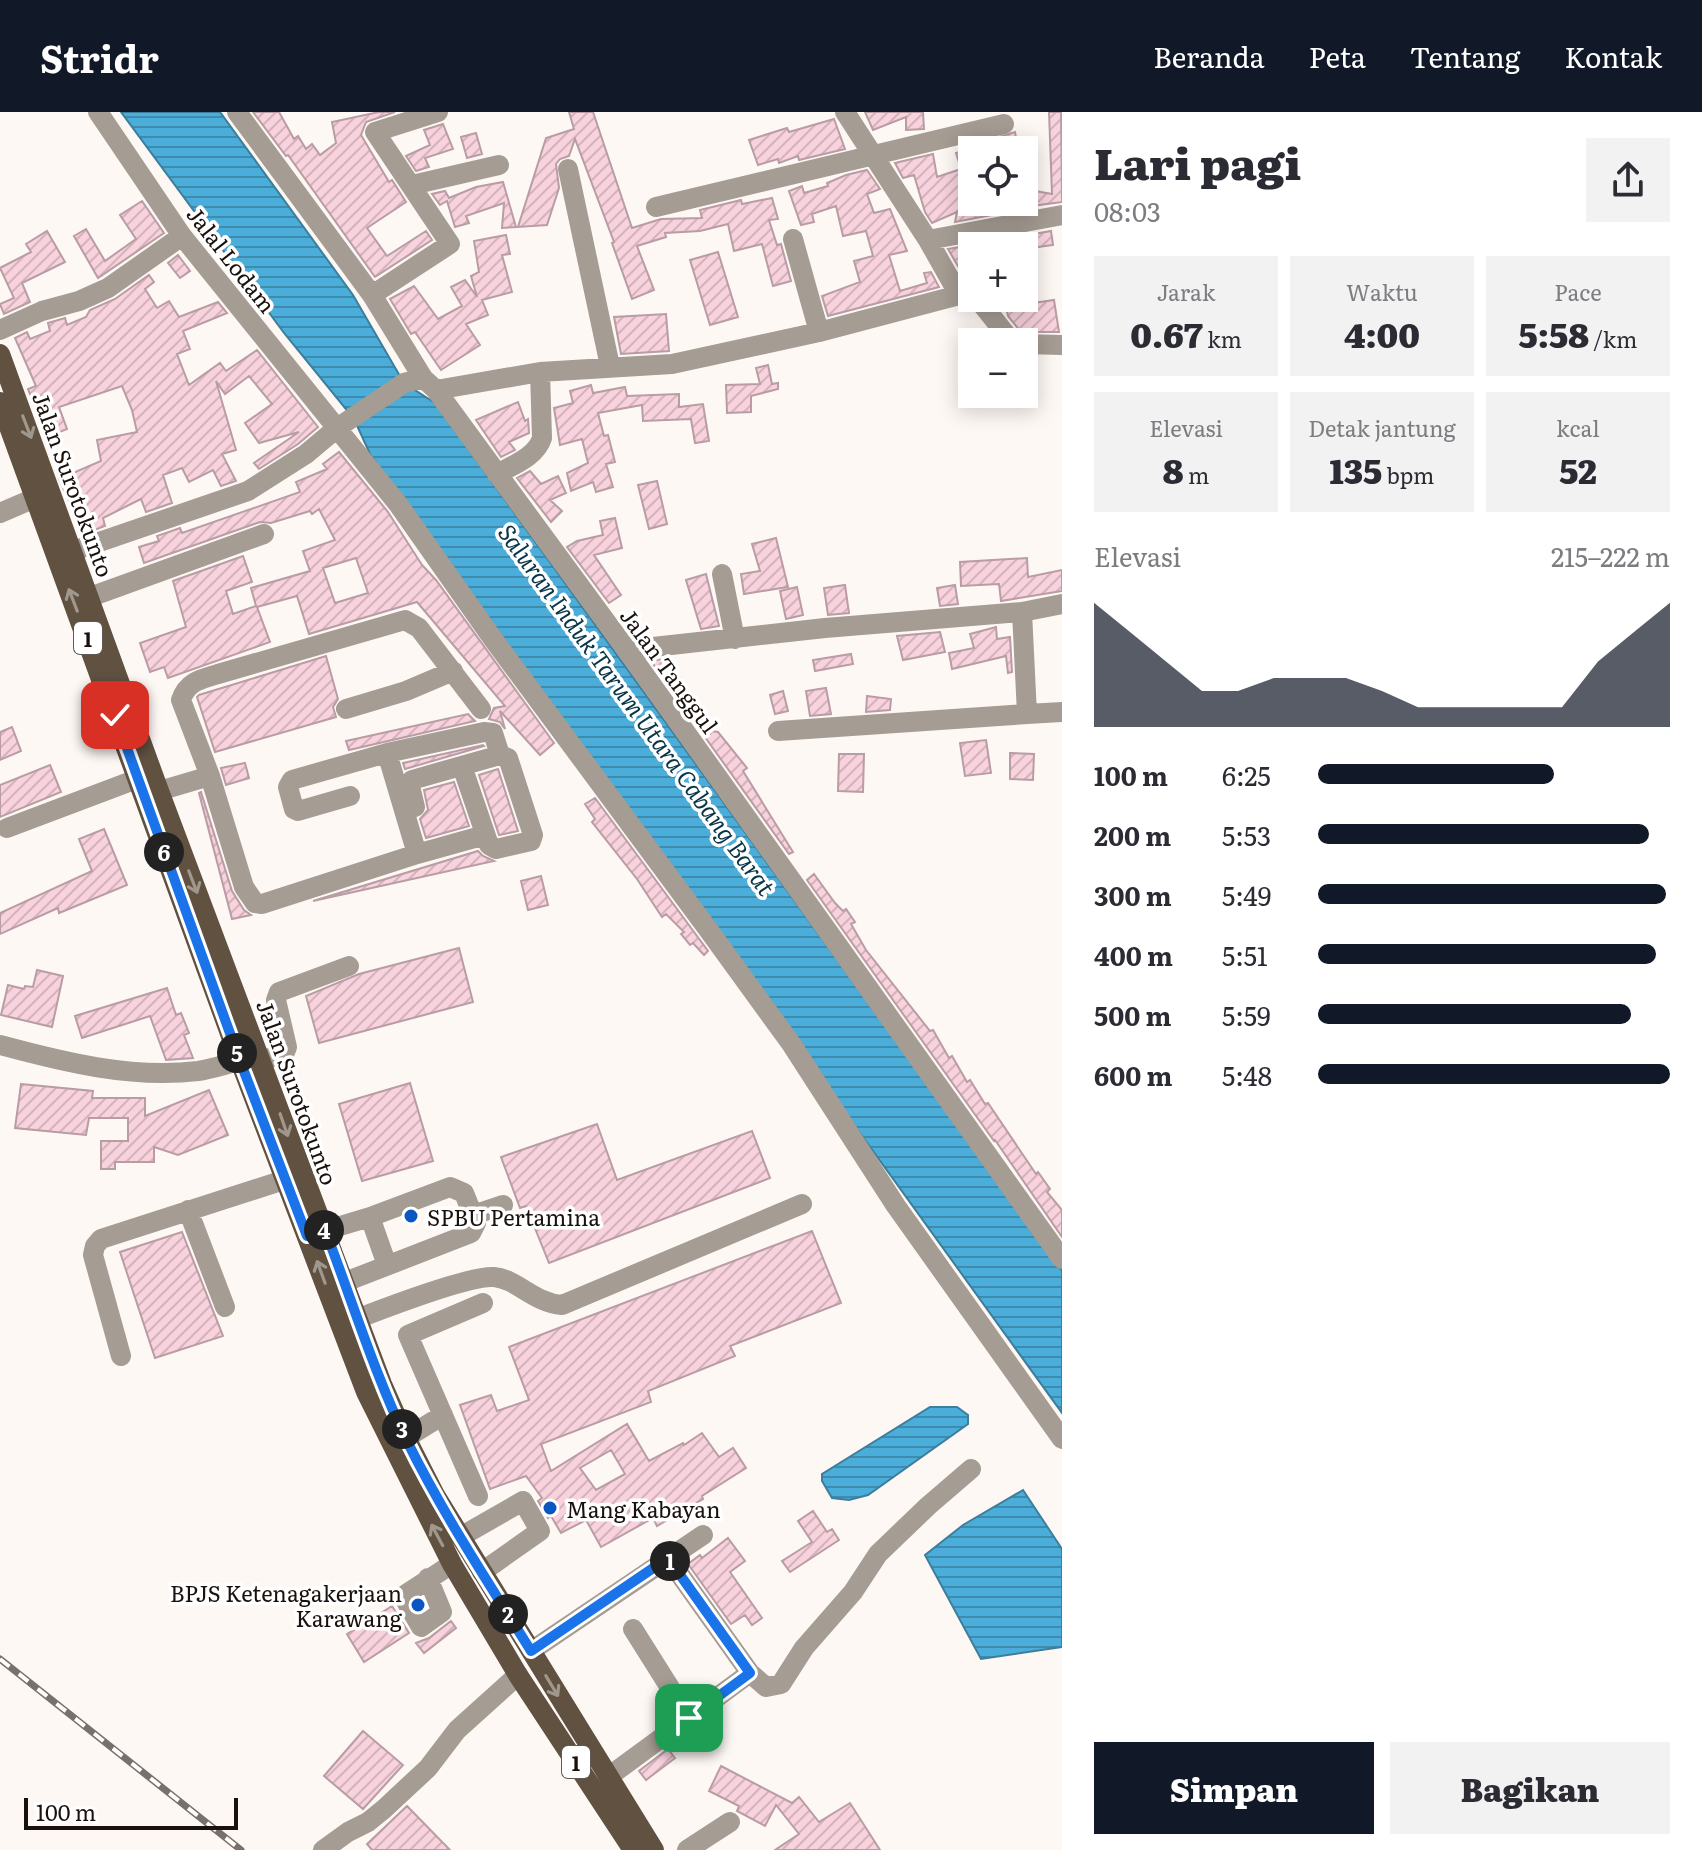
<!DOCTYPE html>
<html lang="id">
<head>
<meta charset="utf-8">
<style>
  :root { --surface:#fff; --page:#f2f2f3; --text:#2b2b33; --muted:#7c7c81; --accent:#111827 }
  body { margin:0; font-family:Literata,serif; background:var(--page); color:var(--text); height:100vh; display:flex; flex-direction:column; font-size:30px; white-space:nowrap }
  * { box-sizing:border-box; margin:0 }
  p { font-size:26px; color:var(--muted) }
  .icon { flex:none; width:44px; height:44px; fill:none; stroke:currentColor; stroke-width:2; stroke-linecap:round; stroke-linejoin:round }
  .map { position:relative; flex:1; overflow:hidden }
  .panel { display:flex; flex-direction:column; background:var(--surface); width:640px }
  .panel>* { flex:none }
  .tools { position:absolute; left:958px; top:24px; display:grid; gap:16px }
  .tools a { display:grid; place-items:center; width:80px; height:80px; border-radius:0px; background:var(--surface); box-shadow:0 4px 20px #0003; font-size:40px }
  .scale { position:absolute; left:24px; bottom:20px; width:214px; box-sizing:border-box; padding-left:8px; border:4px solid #1a110c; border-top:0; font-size:22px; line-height:28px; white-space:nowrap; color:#1a110c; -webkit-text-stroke:6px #fff; paint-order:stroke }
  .pin { position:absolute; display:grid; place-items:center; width:68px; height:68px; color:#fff; margin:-34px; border-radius:16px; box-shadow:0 4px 12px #0006 }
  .km { position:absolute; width:40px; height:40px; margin:-20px; border-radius:50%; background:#222; color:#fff; font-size:22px; line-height:40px; text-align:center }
  .round { display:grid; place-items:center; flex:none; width:84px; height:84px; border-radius:0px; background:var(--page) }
  .headline { display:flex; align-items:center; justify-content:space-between; height:136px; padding:0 32px }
  h1 { font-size:44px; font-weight:800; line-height:60px }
  .stats { display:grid; grid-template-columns:repeat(3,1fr); gap:12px; height:136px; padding:8px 32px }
  .stats div { display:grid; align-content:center; border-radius:0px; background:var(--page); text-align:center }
  .stats b { font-size:34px; font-weight:800 }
  .stats small { font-size:22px; font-weight:400 }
  .stats p { font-size:22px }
  .chart { height:224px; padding:16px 32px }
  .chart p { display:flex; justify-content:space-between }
  .chart svg { width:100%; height:144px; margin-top:8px; fill:var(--accent); opacity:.7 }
  .action { display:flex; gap:16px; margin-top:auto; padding:16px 32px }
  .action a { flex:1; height:92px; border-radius:0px; background:var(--accent); color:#fff; font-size:32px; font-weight:800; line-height:92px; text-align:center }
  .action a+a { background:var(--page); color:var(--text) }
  ul { padding:0 32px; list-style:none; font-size:26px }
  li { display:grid; grid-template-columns:128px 96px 1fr; align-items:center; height:60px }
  li i { height:20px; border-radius:10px; background:var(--accent) }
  header { display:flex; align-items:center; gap:48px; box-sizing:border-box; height:112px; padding:0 40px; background:var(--accent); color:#fff }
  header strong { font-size:38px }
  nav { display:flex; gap:44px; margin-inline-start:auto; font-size:28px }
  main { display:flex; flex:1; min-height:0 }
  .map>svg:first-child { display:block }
  .water { fill:url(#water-rules); stroke:#3c7e9c; stroke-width:2 }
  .building { fill:url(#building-hatch); stroke:#b99ca4; stroke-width:2; fill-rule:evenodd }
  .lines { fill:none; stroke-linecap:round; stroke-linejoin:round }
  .minor { stroke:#a59c93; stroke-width:20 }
  .major { stroke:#605141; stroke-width:20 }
  .rail-casing { stroke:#78706c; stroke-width:7 }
  .rail { stroke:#fff; stroke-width:4; stroke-dasharray:12; stroke-linecap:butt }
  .oneway { stroke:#a0978d }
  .route-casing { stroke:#fff; stroke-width:16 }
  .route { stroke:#1a73e8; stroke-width:10 }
  .poi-dot { fill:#0b57c1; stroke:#fff; stroke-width:3 }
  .labels { text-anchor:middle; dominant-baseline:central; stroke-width:7; stroke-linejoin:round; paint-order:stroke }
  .shield { fill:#fff; stroke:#5f5855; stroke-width:2 }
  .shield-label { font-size:20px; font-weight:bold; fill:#1a110c }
  .street-label { font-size:22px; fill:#1a110c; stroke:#fff }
  .poi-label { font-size:22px; fill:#1a110c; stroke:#fff; text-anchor:start }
  .water-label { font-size:24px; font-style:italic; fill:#083548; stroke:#fff }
</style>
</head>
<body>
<header>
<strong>Stridr</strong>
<nav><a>Beranda</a><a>Peta</a><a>Tentang</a><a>Kontak</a></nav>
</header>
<main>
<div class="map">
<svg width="1062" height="1738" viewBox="0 0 1062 1738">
  <defs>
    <pattern id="water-rules" width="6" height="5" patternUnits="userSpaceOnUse" patternTransform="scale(2)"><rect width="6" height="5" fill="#4badd9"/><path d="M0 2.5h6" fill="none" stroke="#3e8bae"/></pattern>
    <pattern id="building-hatch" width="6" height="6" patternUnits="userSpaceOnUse" patternTransform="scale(2)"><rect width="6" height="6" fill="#f8d2dd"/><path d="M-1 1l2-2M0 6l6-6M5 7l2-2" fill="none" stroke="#d4b3bc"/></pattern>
  </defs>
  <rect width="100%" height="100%" fill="#fef8f5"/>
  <!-- water -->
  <path class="water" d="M121,0H220L353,183L404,271L435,291L1062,1159V1301L370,342L354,307L284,221Z
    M930,1295H957L968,1303V1312L868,1383L849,1388L832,1386L822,1369V1362Z
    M1023,1378L1062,1437V1535L981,1547L925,1443L963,1413Z"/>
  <!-- building -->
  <path class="building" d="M253,0H279L294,27L298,24L306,37L312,32L320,43L336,31L332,10L379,0H395L366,10L361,23L389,70L392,68L406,90L367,116L387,144L426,119L432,128L375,165L288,43L286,44Z
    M569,0H593L632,116L661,107L702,106L700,98L741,88L742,92L772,86L778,107L769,108L777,133L781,132L791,169L773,174L762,132L734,139L728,112L700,119L665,121L666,125L637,134L654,178L632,187L612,131L614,130L575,27L569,44L560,47L556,52L559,76L547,113L518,115L546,26L574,17Z
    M865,0H923L924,17L906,18V5L873,18Z
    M1049,0H1061L1062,90L1024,95V77L1052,82Z
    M834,7L845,37L799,48L798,44L779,51L778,47L758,53L749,28L787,16L789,20Z
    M443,12L453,37L425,46L429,55L416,59L406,44L430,33L424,18Z
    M1015,20L1018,36L981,38L979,31Z
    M476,21L482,42L467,46L461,25Z
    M972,37V90H1014L1018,98L955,110L957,100L932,111L925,100L914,63L903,66L895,51L933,42L937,65L961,57L956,41Z
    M867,58L880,77L867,82L874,101L890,97L907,139L889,143L900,179L927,171L924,161L931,160L939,175L828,204L822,184L860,170L854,149L873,144L866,119L843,124L836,94L812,102L814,110L801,113L789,79L802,74L804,81L828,74L827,71L846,63Z
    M503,70L516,115L502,116L504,91L466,104L469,111L455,115L447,89L440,93L432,82L445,79L449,86L476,75Z
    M142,89L164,121L98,166L74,124L86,117L105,149L136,127L120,103Z
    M47,119L65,150L22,171L30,190L4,202L0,192L14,186L0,156L31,140L26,132Z
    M1051,119L1053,133L1024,137V134H972V172L969,173L948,137Z
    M506,123L510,142L502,143L512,180L482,188L488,203L466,212L480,233L441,258L415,220L411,222L390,187L414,174L438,207L462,194L451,175L465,168L477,185L471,164L479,160L474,129Z
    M718,140L738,205L710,213L690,148Z
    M178,143L190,159L180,166L168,151Z
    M149,163L154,170L145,177L157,196L169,189L179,205L218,190L227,201L183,219L190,237L177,242L189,273L220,251L226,259L257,238L318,315L298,332L259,357L254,351L299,320L259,331L245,311L272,292L249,264L225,282L216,269L236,338L222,342L236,369L221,374L213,358L189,370L182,356L163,363L172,391L146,400L141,387L103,406L105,414L84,422L59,367L101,349L97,328L137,320L132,298L122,274L59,295L67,317L55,322L44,296L37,299L28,277L36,274L15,226L27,220L30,227L50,219L48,211L65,206L67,213L86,205L90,198L115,187Z
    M1054,188L1059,220H1021L1008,204L1006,195Z
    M666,202L669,239L621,242L614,205Z
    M768,253L772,272L778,271V277L751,284V300L727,301L726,273L760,272L756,256Z
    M591,273L593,281L625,275L627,284L679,282V295L703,292L709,329L695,331L691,307L643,309L642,293L598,301L604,324L608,323L615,350L606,352L613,375L596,380L593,370L571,379L567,361L588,351L582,327L560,333L554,296L573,291L570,279Z
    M518,290L525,309L528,307L529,321L509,330L515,338L501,345L476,308Z
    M339,340L388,400L422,453L436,468L554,631L540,643L500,599L505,617L500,610L489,607L494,596L505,594L417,490L309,522L297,484L257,495L270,530L168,566L164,555L150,560L140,531L186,515L173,469L243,444L252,470L226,479L233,502L256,494L251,476L310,459L303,439L335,428L319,397L312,402L310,399L271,411L260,410L144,451L139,435L159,429L157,424L180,416L182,421L300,380L296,370L327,357L323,352ZM356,446L368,481L335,491L323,456Z
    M530,359L541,372L558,364L566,381L550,388L562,399L551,410L517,366Z
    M657,369L667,412L649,417L638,373Z
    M615,406L622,436L594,443L621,483L609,491L567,435L577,429L603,423L600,409Z
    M776,426L788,475L744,482L741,462L760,459L752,432Z
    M1027,446L1028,465L1062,458V479L1001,489L999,472L961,474L960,450Z
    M706,462L719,514L701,517L686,468Z
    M845,473L849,501L828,503L824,476Z
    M955,473L958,492L940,494L937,476Z
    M797,475L803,503L786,507L780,479Z
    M996,515L997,527L1010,525L1012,560L1008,561L1006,544L952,557L949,541L974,536L970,522Z
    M940,520L945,540L903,548L897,524Z
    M851,542L853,552L815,559L813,548Z
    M326,544L338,587L333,595L336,605L215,640L197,585L199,583Z
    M662,547L681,567L670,576L651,549Z
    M826,576L831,602L810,604L806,579Z
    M783,579L788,599L775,602L770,583Z
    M867,584L891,587L890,598L866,600Z
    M468,602L475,609L349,638L346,629Z
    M705,608L714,618L711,619L718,620L747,656L743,659L793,740L789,742L697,614Z
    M12,615L21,639L0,648V620Z
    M986,628L991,661L965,664L960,631Z
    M484,634L405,657L403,651L483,633Z
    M1010,641L1034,642L1033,668L1010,667Z
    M839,642H864L863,680L838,679Z
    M245,651L249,666L226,673L221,656Z
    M50,653L61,680L0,705V673Z
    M498,657L518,719L499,723L479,663Z
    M454,670L469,714L426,726L420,707L428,698L424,678Z
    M201,680L232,779L244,798L251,803L232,807L199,681Z
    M595,686L708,839L704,843L693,831L690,833L681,822L684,820L666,802L662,805L637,767L592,710L595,707L585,692Z
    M104,717L127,773L59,801L58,796L0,822V801L92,759L79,727Z
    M478,739L483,744L494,749L313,789Z
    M814,762L835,791L843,799L846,797L855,810L851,812L866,838L930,919L933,918L949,946L952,944L967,970L970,968L985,992L988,991L1036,1062L1038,1060L1050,1077L1047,1080L1062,1098V1125L995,1028L994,1029L807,768Z
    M541,764L548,793L528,798L521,769Z
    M459,836L473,890L319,931L306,884L359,862Z
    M37,858L63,864L52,915L1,903L8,873L24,877L25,874L33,875Z
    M167,876L176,903L181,901L189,921L184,923L193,946L166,948L150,904L82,926L75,904Z
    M410,971L433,1049L362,1069L339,992Z
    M21,972L93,979L92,986H145V1004L209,978L228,1023L178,1043L154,1035V1050H115V1057H101V1029H128V1006H89L86,1023L15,1016Z
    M597,1012L617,1068L752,1019L770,1066L549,1151L526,1094L520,1096L501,1045Z
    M812,1119L841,1191L730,1234L735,1244L648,1279L651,1290L541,1332L551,1359L627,1312L649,1349L683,1331L684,1333L702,1321L719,1345L733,1336L746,1356L702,1384L703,1387L657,1414L653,1406L601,1435L586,1408L561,1421L551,1404L548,1406L538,1389L542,1386L526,1364L490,1377L460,1293L491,1283L497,1299L529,1288L509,1235ZM611,1338L625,1362L596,1378L580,1356Z
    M182,1120L223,1224L155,1246L120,1140Z
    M813,1399L827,1420L832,1417L839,1428L790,1460L782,1449L812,1430L798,1409Z
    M728,1426L745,1449L730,1460L762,1506L752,1513L745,1503L731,1512L688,1452L700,1443L702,1446Z
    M392,1494L409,1521L364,1550L347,1522Z
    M451,1509L456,1516L424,1541L416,1531L429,1526Z
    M363,1619L403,1653L363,1697L324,1664Z
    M668,1637L675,1646L646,1668L639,1659Z
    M721,1654L792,1691L799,1685L819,1710L850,1691L880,1738H775L799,1722L776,1693L765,1714L737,1699L739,1694L709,1679Z
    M407,1694L450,1738H372L367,1732Z"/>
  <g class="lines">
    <!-- minor -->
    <path class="minor" d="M98,0L182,124L398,392L493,527L710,820L792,933L896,1094L1062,1327
      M237,0L372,183L423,266L436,278L629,541L1062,1147
      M845,0L928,128L959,183
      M568,57L610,254
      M412,73L499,53
      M656,95L1004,12
      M793,127L819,220
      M928,128L1062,103
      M1024,164L1026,163
      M372,183L450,132L375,20L438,0
      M0,218L42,199L79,189L108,176L182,124
      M1024,232L1062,233
      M436,278L540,260L672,252L819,220L959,183L981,191L1012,230
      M497,362C513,353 536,345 542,326L540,260
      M0,401L35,386
      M73,439L248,379L306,342L337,316L404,271L423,266
      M722,462L735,527
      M90,485L264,422
      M1022,500L1062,492
      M629,541L653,535L825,516L1022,500L1027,602L778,619
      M346,597L406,579L453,559
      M1027,602L1062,600
      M387,641L484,620L493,621L500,643L508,646L533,723L531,729L496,737L489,733L462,654
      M159,679L210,664
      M350,684L298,699L294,697L288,675L292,668L387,641L417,742L262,792L255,791L244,775L210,664L181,588C187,570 200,567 218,562L405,508L419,516L481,597
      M415,695L410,674L412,668L500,643
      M7,716L137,667
      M417,742L485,723
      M0,933C63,950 131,967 198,959C212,957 226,952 240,949
      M262,949L285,940L287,935L276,888L279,880L349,854
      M188,1098L225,1195
      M473,1103L503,1093
      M370,1105L387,1153
      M307,1124L370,1105L450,1075L464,1081L476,1111L471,1121L345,1170
      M341,1213C369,1202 469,1163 494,1165C517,1167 534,1191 562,1193L802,1092
      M121,1244L93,1143L95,1134L101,1127L287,1067
      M406,1326L443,1303
      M478,1384L408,1223L483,1191
      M460,1425L523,1389L540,1419L482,1460
      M668,1446L750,1561L766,1575L781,1572L804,1536L853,1480L878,1442L928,1394L971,1357
      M428,1466L442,1500L421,1515L403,1484L452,1452
      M633,1517L689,1606
      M531,1539L703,1423
      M608,1665L750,1561
      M323,1738L348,1720L368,1710L384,1697L428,1656L457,1618L518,1563
      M687,1738L730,1710"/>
    <!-- major -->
    <path class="major" d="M0,242L159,679L382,1272L406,1326L435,1383L654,1738
      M0,290L240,949L366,1280L452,1452L518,1563L633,1738"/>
    <!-- rail casing -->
    <g class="rail-casing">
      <path id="rail" d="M0,1547L241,1738"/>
    </g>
    <!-- rail -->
    <use href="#rail" class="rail"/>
  </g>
  <!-- one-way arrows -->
  <defs><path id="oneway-shaft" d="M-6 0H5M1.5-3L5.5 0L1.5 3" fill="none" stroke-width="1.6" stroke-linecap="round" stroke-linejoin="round" transform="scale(2)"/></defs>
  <g class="oneway">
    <use href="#oneway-shaft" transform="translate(27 315) rotate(69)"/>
    <use href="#oneway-shaft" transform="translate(73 488) rotate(-111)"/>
    <use href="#oneway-shaft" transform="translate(193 770) rotate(69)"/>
    <use href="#oneway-shaft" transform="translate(284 1013) rotate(71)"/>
    <use href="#oneway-shaft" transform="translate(321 1160) rotate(-110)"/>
    <use href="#oneway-shaft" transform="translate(437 1423) rotate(-118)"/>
    <use href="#oneway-shaft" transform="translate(552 1574) rotate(59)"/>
  </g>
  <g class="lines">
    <!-- route casing -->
    <g class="route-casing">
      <path id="route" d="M115,603L240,949L307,1124L325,1118C352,1188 374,1261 407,1329C443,1402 488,1470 531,1539L668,1446L750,1561L689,1606"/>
    </g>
    <!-- route -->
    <use href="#route" class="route"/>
  </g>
  <!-- markers -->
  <g class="poi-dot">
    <circle cx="411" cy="1104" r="8"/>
    <circle cx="550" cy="1396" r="8"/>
    <circle cx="418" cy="1493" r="8"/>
  </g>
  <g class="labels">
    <!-- shield labels -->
    <g class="shield">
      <rect x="74" y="510" width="28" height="32" rx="6"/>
      <rect x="562" y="1634" width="28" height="32" rx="6"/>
    </g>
    <g class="shield-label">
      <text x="88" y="526">1</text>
      <text x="576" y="1650">1</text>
    </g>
    <!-- street labels -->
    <g class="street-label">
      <text transform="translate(232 147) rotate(52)">Jalal Lodam</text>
      <text transform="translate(74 372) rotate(70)">Jalan Surotokunto</text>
      <text transform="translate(670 558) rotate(54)">Jalan Tanggul</text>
      <text transform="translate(298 980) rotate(70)">Jalan Surotokunto</text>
    </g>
    <!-- poi labels -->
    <g class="poi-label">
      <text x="427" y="1104">SPBU Pertamina</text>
      <text x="566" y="1396">Mang Kabayan</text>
      <text x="402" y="1480" text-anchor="end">BPJS Ketenagakerjaan<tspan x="402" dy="25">Karawang</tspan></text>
    </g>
    <!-- water labels -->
    <g class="water-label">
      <text transform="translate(638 597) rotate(54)">Saluran Induk Tarum Utara Cabang Barat</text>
    </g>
  </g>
</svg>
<div class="tools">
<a><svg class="icon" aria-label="locate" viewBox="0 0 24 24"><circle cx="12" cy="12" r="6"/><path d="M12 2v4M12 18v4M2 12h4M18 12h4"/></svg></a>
<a>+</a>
<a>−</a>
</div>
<div class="scale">100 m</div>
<div class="pin" style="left:689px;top:1606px;background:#1e9e55"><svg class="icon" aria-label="arrive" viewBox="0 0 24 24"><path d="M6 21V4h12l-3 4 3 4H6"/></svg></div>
<div class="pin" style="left:115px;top:603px;background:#d93025"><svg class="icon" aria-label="check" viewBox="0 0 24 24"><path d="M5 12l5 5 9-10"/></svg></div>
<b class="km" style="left:670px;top:1449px">1</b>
<b class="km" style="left:508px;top:1502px">2</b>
<b class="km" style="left:402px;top:1317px">3</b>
<b class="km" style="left:324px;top:1118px">4</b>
<b class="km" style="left:237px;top:941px">5</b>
<b class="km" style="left:164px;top:740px">6</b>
</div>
<section class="panel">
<div class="headline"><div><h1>Lari pagi</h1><p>08:03</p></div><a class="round"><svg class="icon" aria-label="share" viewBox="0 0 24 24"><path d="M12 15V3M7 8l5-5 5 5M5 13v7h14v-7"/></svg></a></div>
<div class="stats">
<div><p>Jarak</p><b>0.67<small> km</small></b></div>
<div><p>Waktu</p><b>4:00</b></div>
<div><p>Pace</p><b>5:58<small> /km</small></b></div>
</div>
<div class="stats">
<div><p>Elevasi</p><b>8<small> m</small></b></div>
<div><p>Detak jantung</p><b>135<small> bpm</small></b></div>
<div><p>kcal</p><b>52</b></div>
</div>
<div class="chart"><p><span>Elevasi</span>215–222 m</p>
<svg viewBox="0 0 160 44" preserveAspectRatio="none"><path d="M0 44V6L10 15L20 24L30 33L40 33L50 29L60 29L70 29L80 33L90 38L100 38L110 38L120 38L130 38L140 24L150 15L160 6V44z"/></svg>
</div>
<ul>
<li><b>100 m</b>6:25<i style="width:67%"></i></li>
<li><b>200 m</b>5:53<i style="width:94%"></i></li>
<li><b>300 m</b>5:49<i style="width:99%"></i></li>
<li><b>400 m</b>5:51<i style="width:96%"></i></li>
<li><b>500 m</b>5:59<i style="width:89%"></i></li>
<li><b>600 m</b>5:48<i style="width:100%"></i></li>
</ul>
<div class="action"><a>Simpan</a><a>Bagikan</a></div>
</section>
</main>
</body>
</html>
